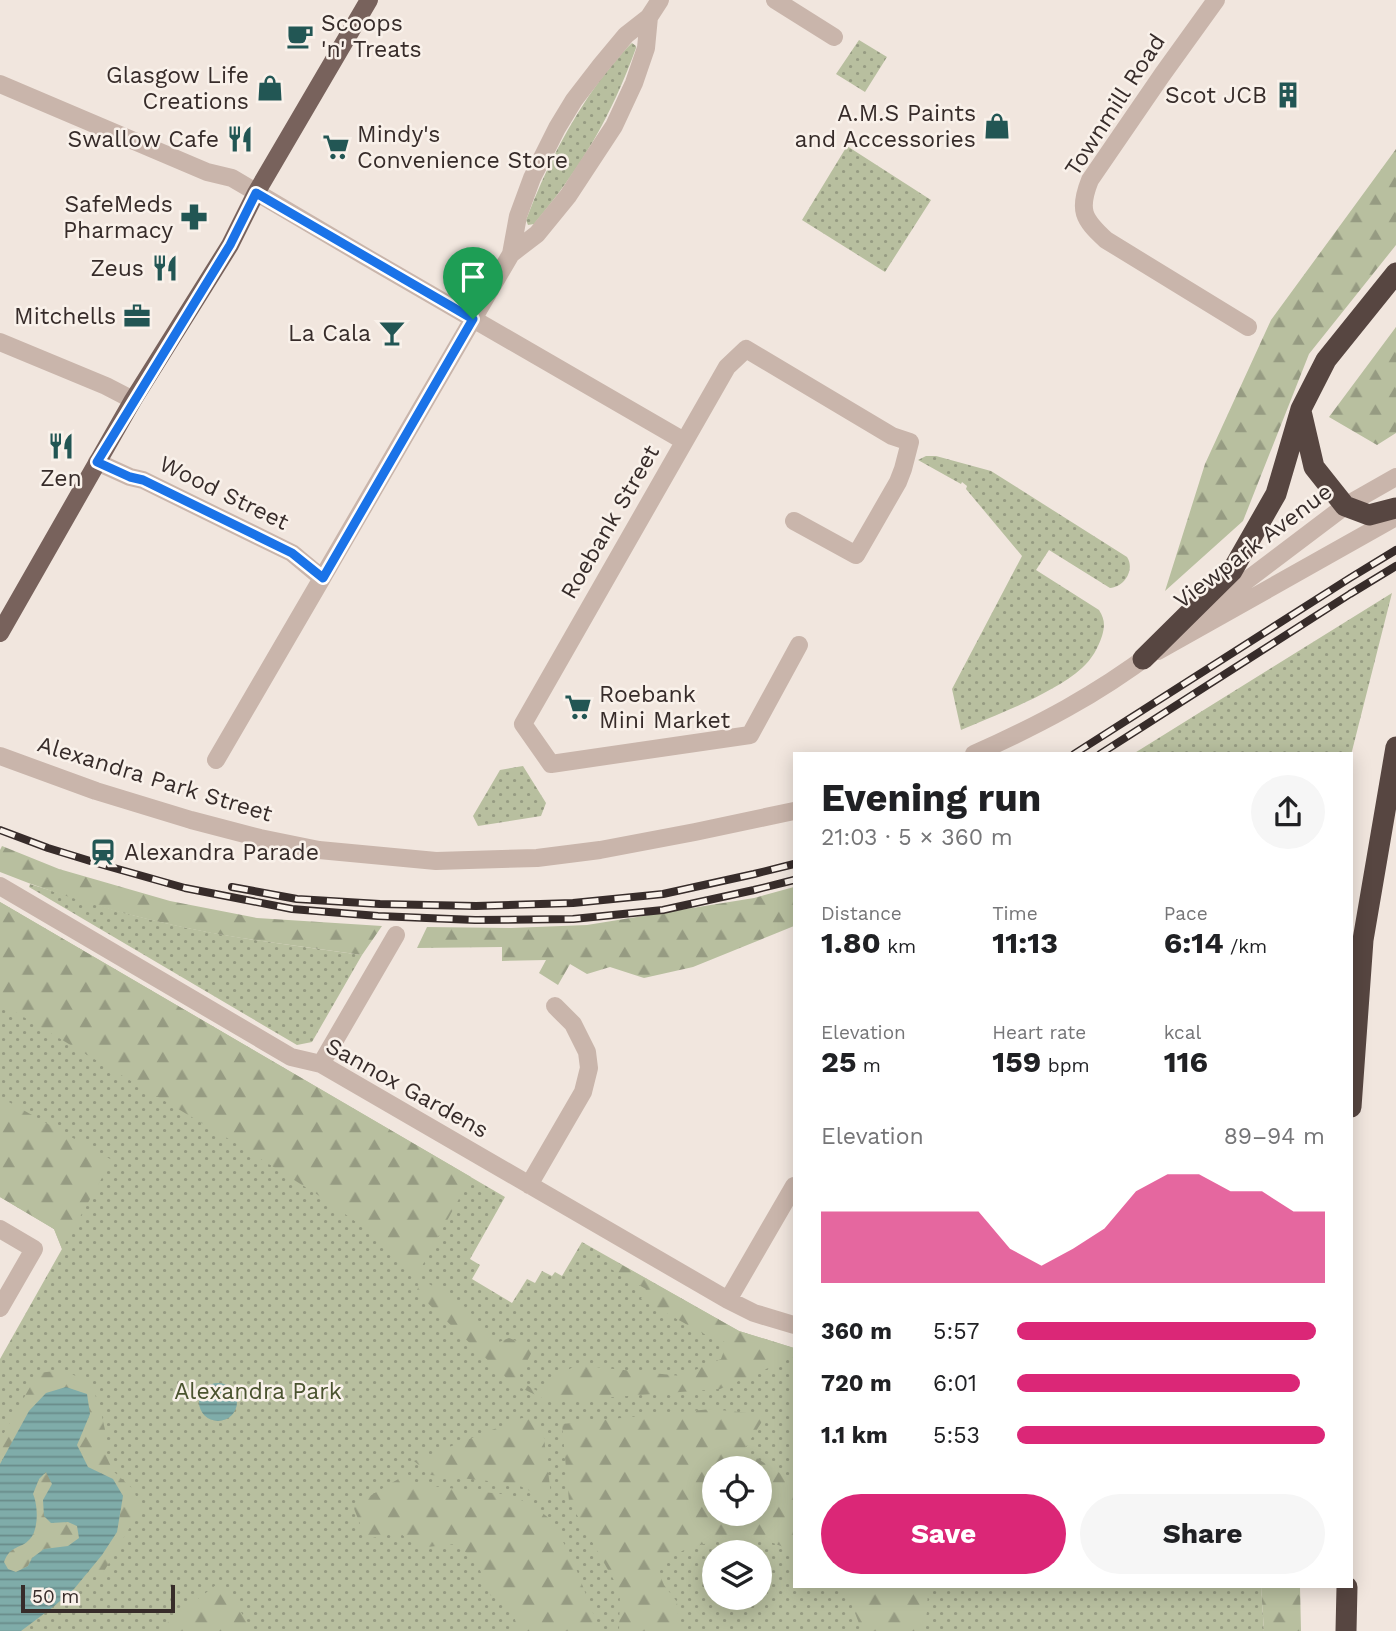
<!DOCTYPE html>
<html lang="en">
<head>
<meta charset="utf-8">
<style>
  :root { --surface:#fff; --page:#f6f6f6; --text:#202124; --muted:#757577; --accent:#db2777 }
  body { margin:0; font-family:"Work Sans",sans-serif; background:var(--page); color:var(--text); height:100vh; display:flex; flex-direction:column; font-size:26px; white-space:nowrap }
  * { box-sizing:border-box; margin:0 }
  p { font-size:23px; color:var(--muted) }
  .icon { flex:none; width:38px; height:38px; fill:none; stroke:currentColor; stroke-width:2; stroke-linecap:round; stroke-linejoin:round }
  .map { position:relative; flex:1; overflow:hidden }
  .sheet { position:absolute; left:793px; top:752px; width:560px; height:836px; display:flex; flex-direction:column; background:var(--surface); border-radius:0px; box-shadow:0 4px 18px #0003 }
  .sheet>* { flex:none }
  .buttons { position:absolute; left:702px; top:1456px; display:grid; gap:14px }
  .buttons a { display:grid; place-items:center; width:70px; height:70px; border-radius:50%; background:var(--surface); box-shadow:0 4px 18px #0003; font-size:35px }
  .scale { position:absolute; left:21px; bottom:18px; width:154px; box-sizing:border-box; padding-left:7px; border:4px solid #372c2a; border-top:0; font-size:19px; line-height:24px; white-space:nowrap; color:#372c2a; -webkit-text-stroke:5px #f9f1ea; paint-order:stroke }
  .pin { position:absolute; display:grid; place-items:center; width:60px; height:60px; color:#fff; margin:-72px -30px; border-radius:50% 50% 50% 0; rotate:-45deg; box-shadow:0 0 7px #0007 }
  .pin .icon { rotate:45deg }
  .round { display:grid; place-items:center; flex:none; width:74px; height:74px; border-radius:37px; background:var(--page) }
  .summary { display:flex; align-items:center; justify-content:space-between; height:119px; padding:0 28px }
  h1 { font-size:38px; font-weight:700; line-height:52px }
  .metrics { display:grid; grid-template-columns:repeat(3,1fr); gap:10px; height:119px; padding:7px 28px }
  .metrics div { display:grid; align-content:center }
  .metrics b { font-size:30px; font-weight:700 }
  .metrics small { font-size:19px; font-weight:400 }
  .metrics p { font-size:19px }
  .chart { height:196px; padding:14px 28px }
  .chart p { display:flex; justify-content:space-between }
  .chart svg { width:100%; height:126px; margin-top:7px; fill:var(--accent); opacity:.7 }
  .button { display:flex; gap:14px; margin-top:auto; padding:14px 28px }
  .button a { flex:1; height:80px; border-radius:42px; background:var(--accent); color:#fff; font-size:28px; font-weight:700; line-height:80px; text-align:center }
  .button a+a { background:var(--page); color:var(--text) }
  ul { padding:0 28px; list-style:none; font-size:23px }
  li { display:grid; grid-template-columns:112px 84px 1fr; align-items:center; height:52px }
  li i { height:18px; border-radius:9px; background:var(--accent) }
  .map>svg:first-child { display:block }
  .green { fill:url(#green-dots); fill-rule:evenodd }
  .forest { fill:url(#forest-firs); fill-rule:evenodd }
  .water { fill:url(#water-rules); fill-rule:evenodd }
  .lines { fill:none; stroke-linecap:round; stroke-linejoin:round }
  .minor { stroke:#c9b5ab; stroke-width:18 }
  .major { stroke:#78625c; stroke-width:18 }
  .highway { stroke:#574641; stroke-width:21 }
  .rail-casing { stroke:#372c2a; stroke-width:8 }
  .rail { stroke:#f9f1ea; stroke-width:5; stroke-dasharray:16; stroke-linecap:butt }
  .route-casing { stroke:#fff; stroke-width:14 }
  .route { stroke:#1a73e8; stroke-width:9 }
  .labels { text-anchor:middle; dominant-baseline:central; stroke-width:5; stroke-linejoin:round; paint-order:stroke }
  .poi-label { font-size:23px; fill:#372c2a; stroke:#f9f1ea; text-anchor:end }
  .street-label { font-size:23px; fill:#372c2a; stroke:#f9f1ea }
  .park-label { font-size:23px; fill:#4a532f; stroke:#f9f1ea }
</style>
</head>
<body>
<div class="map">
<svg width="1396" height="1631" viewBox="0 0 1396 1631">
  <defs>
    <pattern id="green-dots" width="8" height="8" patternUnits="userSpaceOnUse" patternTransform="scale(1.75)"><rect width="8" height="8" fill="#b8bf9f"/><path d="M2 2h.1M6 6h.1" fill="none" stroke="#969b82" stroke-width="1.8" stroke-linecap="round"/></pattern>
    <pattern id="forest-firs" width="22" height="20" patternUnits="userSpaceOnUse" patternTransform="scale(1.75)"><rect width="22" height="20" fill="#b8bf9f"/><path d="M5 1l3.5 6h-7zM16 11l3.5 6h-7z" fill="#969b82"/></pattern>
    <pattern id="water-rules" width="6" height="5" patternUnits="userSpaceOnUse" patternTransform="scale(1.75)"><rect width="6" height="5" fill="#7faca9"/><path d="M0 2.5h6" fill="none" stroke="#698c8a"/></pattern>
  </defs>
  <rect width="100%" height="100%" fill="#f1e6de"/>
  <!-- green -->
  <path class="green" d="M859,40L887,57L865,92L836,74Z
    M632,43L636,46V48C611,117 581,168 534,224L528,225L526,220C545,170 568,124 600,80C610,68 620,54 632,43Z
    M847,146L931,200L885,272L802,220Z
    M926,456H936L991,471L1127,557C1135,569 1125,587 1110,588L1049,550L1036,570L1099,610C1105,620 1105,625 1102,636C1098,648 1092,659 1082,668C1053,694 998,714 961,730L952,689L1022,556L966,489L967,486L962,482L961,484L918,460Z
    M1392,593L1351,755L1133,754Z
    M523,766L546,803L541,816L478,826L473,816L500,770Z
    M30,884C75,898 120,913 165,923C230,938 296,946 362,955L312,1042L297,1045L29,887Z
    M0,902L505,1197L470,1259L480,1265L472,1279L512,1303L527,1279L535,1283L542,1271L552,1276L555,1272L562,1276L582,1242L739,1331L794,1348V1587H1261L1264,1631H0V1359L62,1249L54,1229L0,1197ZM714,1468H760V1514H714ZM714,1552H760V1598H714Z"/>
  <!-- forest -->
  <path class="forest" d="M1396,149V245L1309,354L1243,521L1165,591L1205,464L1271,320Z
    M1396,327V433L1377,445L1329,417Z
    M2,846L59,869L170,901L257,918L382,926L362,955C322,949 281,944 241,938C159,925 77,903 0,872V850Z
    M794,887V926L693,967L644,978L610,967L587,974L570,964L558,985L539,973L546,960L502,961V947L417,948L427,927L511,928L587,925L754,898Z
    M0,902L471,1177L416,1277L392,1253L359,1224L318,1195L237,1144L0,1003Z
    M0,1097L112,1160L62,1249L54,1229L0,1197Z
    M613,1260L739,1331L794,1348V1357L720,1389L575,1400L542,1398L513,1384L416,1292L422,1280L459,1301L499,1342L509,1338L534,1348L517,1380L543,1394L550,1381L576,1365L681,1376L721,1359L727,1343L702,1333L641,1299L646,1289L609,1268Z
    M64,1370L91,1384L100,1408L106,1434L104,1451L113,1471L134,1490L140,1510L103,1573L87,1574L117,1532L123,1496L113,1479L88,1467L77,1445L90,1414L2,1459L0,1464V1440L38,1373Z
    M711,1409L766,1415L744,1450L794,1482V1551L773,1543L723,1539L689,1548L664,1559L659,1573L664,1585L677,1602L679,1631H619L620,1591L569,1501L562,1424ZM714,1468H760V1514H714Z
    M522,1418L538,1421L543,1430L551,1495L546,1499L516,1484L431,1475L414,1461Z
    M47,1472L52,1484L43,1500L51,1523L68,1522L77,1526L80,1538L68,1546L44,1549L32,1558L28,1566L16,1572L8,1569L4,1562C11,1544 19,1550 30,1539C39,1529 38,1505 33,1494L39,1479Z
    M400,1478L430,1486L510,1495L534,1506L551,1520L572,1558L598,1626V1631H518L512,1608L490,1595L476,1560L455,1544L418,1548L400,1533L366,1539L353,1506Z
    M221,1581L248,1623L249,1631H157Z
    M845,1587H928L927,1612L923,1631H862Z
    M1261,1587H1300L1301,1631H1264Z"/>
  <!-- water -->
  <path class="water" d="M199 1402a19 19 0 1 1 38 0a19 19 0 1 1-38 0Z
    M66,1387L87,1394L90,1414L77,1445L88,1467L113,1479L123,1496L117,1532L102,1555L74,1589L53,1607L21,1631H0V1464L29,1411L46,1393ZM46,1472L52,1484L43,1500L44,1516L51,1523L68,1522L77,1526L79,1538L68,1546L44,1549L32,1558L28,1566L16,1572L8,1569L4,1562C11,1544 20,1550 30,1539C39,1529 38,1505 33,1494L39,1479Z"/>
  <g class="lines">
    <!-- minor -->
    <path class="minor" d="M775,0L834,37
      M1216,0L1162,75L1090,180C1078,210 1083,219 1106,240L1248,327
      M0,84L207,172L232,178L366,257L684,441
      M511,254L537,234L568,196L614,126L634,83L646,48L649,17
      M0,342L106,386L133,400
      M97,462L130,477L143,480L292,553L322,578
      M794,521L856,555L898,482L903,469L910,442L892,436L746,349L727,367L523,724L551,764L750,735L799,645
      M1189,624L1345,506L1396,477
      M1158,651L1396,517
      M974,754C1039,725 1096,695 1153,652
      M0,756L96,791L191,820L260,838L319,850L436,861L537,858L600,850L695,832L794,811
      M216,760L511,254L518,216L532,178L557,128L574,100L601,65L626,35L649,17L660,0
      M0,886L291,1057L321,1064L728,1300L754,1313L794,1325
      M321,1064L396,935
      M529,1185L583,1092L589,1068L587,1052L573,1024L555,1006
      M0,1229L34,1249L0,1308
      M728,1300L794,1186"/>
    <!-- major -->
    <path class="major" d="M0,633L133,400L230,245L256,193L369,0"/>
    <!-- highway -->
    <path class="highway" d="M1301,411L1314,467L1345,506L1369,515L1396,508
      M1143,659L1232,571L1276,494L1301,409L1326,360L1396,273
      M1351,1107L1363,940L1396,747
      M1346,1631L1347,1587"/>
    <!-- rail casing -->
    <g class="rail-casing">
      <path id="rail" d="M1074,754L1350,578L1396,550
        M1100,754L1350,594L1396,566
        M0,830L48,848L100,864L185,888L292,909L378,916L475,920L573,919L663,910L754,890L794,880
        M232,887L297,899L380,904L476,906L573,903L663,894L754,874L794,864"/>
    </g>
    <!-- rail -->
    <use href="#rail" class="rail"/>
  </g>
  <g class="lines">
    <!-- route casing -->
    <g class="route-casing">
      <path id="route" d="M256,193L473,319L323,578L292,553L143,480L130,477L97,462L230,245Z"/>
    </g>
    <!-- route -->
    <use href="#route" class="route"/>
  </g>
  <!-- icons -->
  <defs>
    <g id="cafe-bare" transform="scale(2.1)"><path d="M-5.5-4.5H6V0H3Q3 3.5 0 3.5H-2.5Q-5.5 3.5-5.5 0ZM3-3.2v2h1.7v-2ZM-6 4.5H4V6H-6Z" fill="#225654" stroke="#f9f1ea" stroke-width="2.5" paint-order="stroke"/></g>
    <g id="shop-bare" transform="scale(2.1)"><path d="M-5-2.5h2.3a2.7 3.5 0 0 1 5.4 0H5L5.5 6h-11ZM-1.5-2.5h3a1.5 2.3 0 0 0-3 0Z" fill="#225654" stroke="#f9f1ea" stroke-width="2.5" paint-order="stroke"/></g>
    <g id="building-bare" transform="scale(2.1)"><path d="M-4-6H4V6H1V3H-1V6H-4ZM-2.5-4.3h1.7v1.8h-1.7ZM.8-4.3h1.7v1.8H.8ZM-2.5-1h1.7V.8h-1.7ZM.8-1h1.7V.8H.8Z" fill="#225654" stroke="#f9f1ea" stroke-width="2.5" paint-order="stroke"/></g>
    <g id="restaurant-bare" transform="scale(2.1)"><path d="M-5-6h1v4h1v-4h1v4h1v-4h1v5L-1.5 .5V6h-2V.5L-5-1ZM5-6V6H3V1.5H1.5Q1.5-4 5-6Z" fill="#225654" stroke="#f9f1ea" stroke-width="2.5" paint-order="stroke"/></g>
    <g id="supermarket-bare" transform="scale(2.1)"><path d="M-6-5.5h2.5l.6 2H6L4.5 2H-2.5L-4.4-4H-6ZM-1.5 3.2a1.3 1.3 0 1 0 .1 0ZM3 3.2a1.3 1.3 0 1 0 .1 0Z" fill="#225654" stroke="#f9f1ea" stroke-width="2.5" paint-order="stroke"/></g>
    <g id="pharmacy-bare" transform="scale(2.1)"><path d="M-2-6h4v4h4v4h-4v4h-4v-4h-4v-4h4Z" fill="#225654" stroke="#f9f1ea" stroke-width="2.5" paint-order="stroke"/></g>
    <g id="office-bare" transform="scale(2.1)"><path d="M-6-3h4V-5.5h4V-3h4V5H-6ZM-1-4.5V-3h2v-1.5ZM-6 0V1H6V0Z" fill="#225654" stroke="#f9f1ea" stroke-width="2.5" paint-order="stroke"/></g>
    <g id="bar-bare" transform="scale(2.1)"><path d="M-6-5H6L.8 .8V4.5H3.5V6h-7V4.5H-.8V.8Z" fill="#225654" stroke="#f9f1ea" stroke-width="2.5" paint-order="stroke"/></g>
    <g id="station-bare" transform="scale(2.1)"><path d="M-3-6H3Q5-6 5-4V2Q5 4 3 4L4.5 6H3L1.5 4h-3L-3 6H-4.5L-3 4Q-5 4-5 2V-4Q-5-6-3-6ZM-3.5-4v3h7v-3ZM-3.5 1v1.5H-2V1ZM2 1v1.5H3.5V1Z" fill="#225654" stroke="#f9f1ea" stroke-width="2.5" paint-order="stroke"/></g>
  </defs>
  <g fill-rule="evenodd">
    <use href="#cafe-bare" x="300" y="36"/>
    <use href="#shop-bare" x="270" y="88"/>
    <use href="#building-bare" x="1288" y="95"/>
    <use href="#shop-bare" x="997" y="126"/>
    <use href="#restaurant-bare" x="240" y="139"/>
    <use href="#supermarket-bare" x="336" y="147"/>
    <use href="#pharmacy-bare" x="194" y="217"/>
    <use href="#restaurant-bare" x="165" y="268"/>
    <use href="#office-bare" x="137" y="316"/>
    <use href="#bar-bare" x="392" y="333"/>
    <use href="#restaurant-bare" x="61" y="446"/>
    <use href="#supermarket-bare" x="578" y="707"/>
    <use href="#station-bare" x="103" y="852"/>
  </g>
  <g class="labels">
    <!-- poi labels -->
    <g class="poi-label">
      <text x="321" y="23" text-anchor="start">Scoops<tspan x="321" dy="26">'n' Treats</tspan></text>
      <text x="249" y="75">Glasgow Life<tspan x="249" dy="26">Creations</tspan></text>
      <text x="1267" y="95">Scot JCB</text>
      <text x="976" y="113">A.M.S Paints<tspan x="976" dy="26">and Accessories</tspan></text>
      <text x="357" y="134" text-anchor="start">Mindy's<tspan x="357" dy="26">Convenience Store</tspan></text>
      <text x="219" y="139">Swallow Cafe</text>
      <text x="173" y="204">SafeMeds<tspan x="173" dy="26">Pharmacy</tspan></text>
      <text x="144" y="268">Zeus</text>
      <text x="116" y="316">Mitchells</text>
      <text x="371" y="333">La Cala</text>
      <text x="61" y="478" text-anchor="middle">Zen</text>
      <text x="599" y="694" text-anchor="start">Roebank<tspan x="599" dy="26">Mini Market</tspan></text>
      <text x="124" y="852" text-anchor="start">Alexandra Parade</text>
    </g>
    <!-- street labels -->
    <g class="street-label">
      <text transform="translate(1115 105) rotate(-57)">Townmill Road</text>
      <text transform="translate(224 493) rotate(26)">Wood Street</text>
      <text transform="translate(610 522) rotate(-60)">Roebank Street</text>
      <text transform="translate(1253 546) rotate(-37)">Viewpark Avenue</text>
      <text transform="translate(155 779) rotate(17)">Alexandra Park Street</text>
      <text transform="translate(407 1088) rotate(29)">Sannox Gardens</text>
    </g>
    <!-- park labels -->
    <g class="park-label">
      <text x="258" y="1391">Alexandra Park</text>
    </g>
  </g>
</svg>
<div class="buttons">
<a><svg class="icon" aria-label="locate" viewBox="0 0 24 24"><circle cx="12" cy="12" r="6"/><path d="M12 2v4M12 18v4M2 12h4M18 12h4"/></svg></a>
<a><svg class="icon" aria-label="layers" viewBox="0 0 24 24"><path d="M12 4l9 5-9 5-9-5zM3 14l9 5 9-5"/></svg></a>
</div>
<div class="scale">50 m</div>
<div class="pin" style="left:473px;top:319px;background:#1e9e55"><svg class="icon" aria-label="arrive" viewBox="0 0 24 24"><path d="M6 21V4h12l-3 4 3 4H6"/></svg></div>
<section class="sheet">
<div class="summary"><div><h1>Evening run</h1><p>21:03 · 5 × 360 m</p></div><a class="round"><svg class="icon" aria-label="share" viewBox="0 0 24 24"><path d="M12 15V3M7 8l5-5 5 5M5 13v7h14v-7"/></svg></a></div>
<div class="metrics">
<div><p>Distance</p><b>1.80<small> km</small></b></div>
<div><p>Time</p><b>11:13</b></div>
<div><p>Pace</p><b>6:14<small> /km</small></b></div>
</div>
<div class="metrics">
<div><p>Elevation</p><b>25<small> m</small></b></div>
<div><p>Heart rate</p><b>159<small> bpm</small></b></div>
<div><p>kcal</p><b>116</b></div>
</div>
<div class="chart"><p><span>Elevation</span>89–94 m</p>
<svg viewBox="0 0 160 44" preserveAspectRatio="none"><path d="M0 44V19L10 19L20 19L30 19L40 19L50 19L60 32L70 38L80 32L90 25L100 12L110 6L120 6L130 12L140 12L150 19L160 19V44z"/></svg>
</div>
<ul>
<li><b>360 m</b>5:57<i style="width:97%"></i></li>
<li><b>720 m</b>6:01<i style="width:92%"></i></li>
<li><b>1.1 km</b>5:53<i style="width:100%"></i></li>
</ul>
<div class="button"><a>Save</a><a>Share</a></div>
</section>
</div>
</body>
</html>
